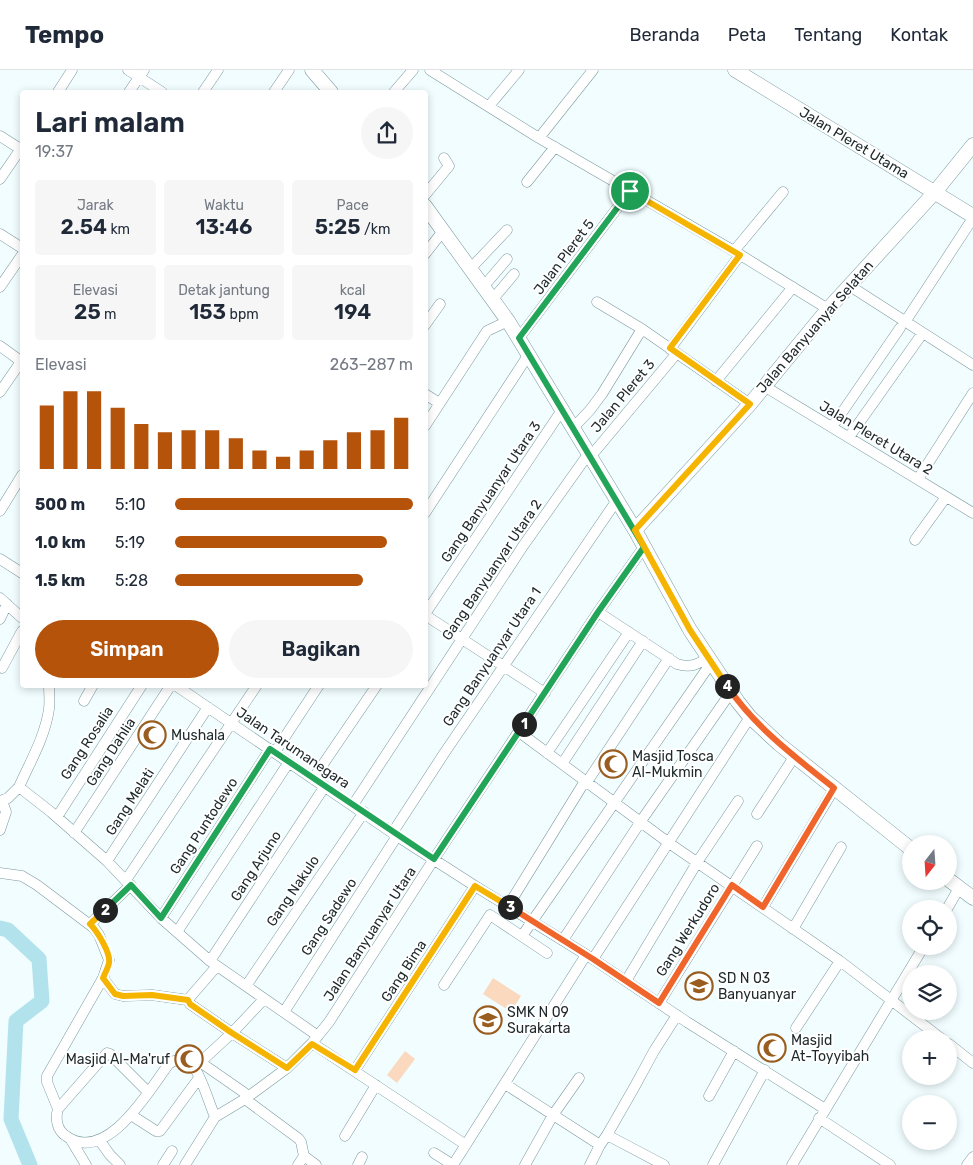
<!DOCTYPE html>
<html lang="id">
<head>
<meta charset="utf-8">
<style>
  :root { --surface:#fff; --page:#f6f6f7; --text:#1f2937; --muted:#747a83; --line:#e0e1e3; --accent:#b45309 }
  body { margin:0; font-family:Rubik,sans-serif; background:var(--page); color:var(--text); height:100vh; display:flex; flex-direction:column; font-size:19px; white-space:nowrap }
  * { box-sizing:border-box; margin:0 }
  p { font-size:16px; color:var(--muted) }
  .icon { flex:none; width:28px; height:28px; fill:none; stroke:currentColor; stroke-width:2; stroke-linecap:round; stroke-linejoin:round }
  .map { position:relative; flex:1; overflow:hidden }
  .details { position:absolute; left:20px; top:20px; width:408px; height:598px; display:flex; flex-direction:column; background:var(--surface); border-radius:5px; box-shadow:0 2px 8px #0003 }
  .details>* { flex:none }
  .needle { width:32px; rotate:197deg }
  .controls { position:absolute; left:902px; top:765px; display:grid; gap:10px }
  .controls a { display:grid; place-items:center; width:55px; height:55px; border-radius:50%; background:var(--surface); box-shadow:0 2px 8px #0003; font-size:25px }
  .pin { position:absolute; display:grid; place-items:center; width:42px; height:42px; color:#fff; margin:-21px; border:2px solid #fff; border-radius:50%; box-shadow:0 1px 5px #0007 }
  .km { position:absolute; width:25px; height:25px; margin:-12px; border-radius:50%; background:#222; color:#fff; font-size:14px; line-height:25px; text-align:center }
  .round { display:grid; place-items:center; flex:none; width:52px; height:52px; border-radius:26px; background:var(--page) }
  .summary { display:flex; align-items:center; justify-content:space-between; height:85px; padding:0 15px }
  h1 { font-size:28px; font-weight:600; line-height:38px }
  .stats { display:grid; grid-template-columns:repeat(3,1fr); gap:8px; height:85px; padding:5px 15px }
  .stats div { display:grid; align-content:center; border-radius:5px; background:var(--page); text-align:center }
  .stats b { font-size:21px; font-weight:600 }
  .stats small { font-size:14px; font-weight:400 }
  .stats p { font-size:14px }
  .chart { height:140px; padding:10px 15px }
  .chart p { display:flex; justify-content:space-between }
  .chart svg { width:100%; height:90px; margin-top:5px; stroke:var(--accent); stroke-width:6 }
  .cta { display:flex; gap:10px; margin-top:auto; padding:10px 15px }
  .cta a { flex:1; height:58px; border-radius:30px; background:var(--accent); color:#fff; font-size:20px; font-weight:600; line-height:58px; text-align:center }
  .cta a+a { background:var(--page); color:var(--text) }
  ul { padding:0 15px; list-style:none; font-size:16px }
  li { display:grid; grid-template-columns:80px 60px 1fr; align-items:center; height:38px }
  li i { height:12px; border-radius:6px; background:var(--accent) }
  header { display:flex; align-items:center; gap:30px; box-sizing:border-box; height:70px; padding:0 25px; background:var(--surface); border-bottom:1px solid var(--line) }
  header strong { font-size:24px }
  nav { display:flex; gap:28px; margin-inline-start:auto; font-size:18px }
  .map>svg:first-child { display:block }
  .green { fill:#fad9be }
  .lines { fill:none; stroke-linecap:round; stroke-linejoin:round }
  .river { stroke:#b2e3ec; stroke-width:15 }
  .street-casing { stroke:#7c999e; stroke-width:11 }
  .secondary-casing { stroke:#7c999e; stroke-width:15 }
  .street { stroke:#fff; stroke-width:10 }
  .secondary { stroke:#fff; stroke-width:14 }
  .split-1-casing { stroke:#fff; stroke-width:10 }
  .split-2-casing { stroke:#fff; stroke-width:10 }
  .split-3-casing { stroke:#fff; stroke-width:10 }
  .split-4-casing { stroke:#fff; stroke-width:10 }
  .split-5-casing { stroke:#fff; stroke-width:10 }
  .split-1 { stroke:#22a559; stroke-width:6 }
  .split-2 { stroke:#22a559; stroke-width:6 }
  .split-3 { stroke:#f5b400; stroke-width:6 }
  .split-4 { stroke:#f0652b; stroke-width:6 }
  .split-5 { stroke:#f5b400; stroke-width:6 }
  .labels { text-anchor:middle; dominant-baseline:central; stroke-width:4; stroke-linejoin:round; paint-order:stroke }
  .street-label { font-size:14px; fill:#1e292c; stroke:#fff }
  .poi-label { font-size:14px; fill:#1e292c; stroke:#fff; text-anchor:start }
</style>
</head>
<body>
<header>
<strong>Tempo</strong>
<nav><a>Beranda</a><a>Peta</a><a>Tentang</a><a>Kontak</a></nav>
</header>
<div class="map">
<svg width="973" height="1095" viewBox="0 0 973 1095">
  <rect width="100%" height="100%" fill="#f1fdff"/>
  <!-- green -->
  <path class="green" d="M493,908L521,926L511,942L483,924Z
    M405,981L415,989L397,1013L387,1005Z"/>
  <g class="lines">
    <!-- river -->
    <path class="river" d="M0,858L8,860L39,889L42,931L16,951L11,1049L30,1095"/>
    <!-- street casing -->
    <g class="street-casing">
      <path id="street" d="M128,0L162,22
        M430,0L539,68L734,181L828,239
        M58,22L72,0
        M129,22L144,0
        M203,22L218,0
        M274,22L289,0
        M394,22L413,0
        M489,36L519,0
        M0,66L22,80
        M539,68L593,0
        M0,109L22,77
        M527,112L555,77
        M425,125L449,96L444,88
        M0,164L22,178
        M734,181L783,122
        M425,184L443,161
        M471,198L507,160
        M484,216L507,189
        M850,216L973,295
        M0,217L22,185
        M493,229L514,204
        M597,232L642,259L750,334
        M905,252L973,148
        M425,255L440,234
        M519,268L630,121
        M0,276L22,292
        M670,279L740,185
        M716,311L793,217
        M764,316L973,443
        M0,322L22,290
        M425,324L439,333
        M425,356L487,261L508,251
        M832,357L900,258
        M573,358L590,340L602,324L642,259
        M849,367L922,264
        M591,386L677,283
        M918,409L973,323
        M0,441L22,405
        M425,443L529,284
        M915,470L946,427
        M0,489L22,503
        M0,528L22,548
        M598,542L677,594C690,598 697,595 707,588
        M425,544L562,340
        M425,545L545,623
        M0,549L7,534
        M2,598L22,561
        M175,615L397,766L475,816L593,889L687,952L825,1039
        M84,631L93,615
        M519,662L669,773L840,891L942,969
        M275,682L319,615
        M547,683L629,562
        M562,694L643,571
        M313,709L377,615
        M587,712L669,588
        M19,717C30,692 45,667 49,639C50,631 49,623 49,615
        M0,731L8,728L19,717L51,742L107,791L161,848L210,891L318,966
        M353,735L523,476L589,383
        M757,744L794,687
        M57,747L142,615
        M0,760L6,742L2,731
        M393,762L445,682L617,430
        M74,763L171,615
        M107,791L208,637
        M0,803L22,806L37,815L94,858L99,865L109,890L103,908L47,1006V1012L58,1039
        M126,810L257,615
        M508,836L585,711
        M763,837L834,719
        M947,839L959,818
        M161,848L270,679
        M90,854L131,815
        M793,859L841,777
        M177,862L289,692
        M522,866L711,593
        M563,870L641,751L731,622
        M593,889L750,647
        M210,891L325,716
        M217,896L191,926L188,930L190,934L232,963L287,998
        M103,908L115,924L123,926L152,925L188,930
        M626,911L698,791L738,731
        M444,915L490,845L547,883
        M246,916L364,742
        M659,933L757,776
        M284,942L397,766
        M796,958L840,891
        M312,973L466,1075
        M949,974L973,993
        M200,992L249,1026
        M194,998L232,963L264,929
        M355,1000L475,816
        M505,1014L600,1075
        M148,1022L110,984L107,983L58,1039C55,1049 57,1060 66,1066C106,1095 149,1021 168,995C175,987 189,990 195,999C203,1011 209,1033 215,1047
        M709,1026L734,981
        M245,1029L299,1069L301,1072L304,1086L316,1095
        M131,1045L156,1061H160L199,1008
        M819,1048L890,1095
        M607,1065L664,1095
        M345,1066L376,1015
        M71,1070L86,1095
        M100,1071L110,1085L120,1095
        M434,1083L453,1095
        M163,1095L172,1081
        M185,1095L215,1047L245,1029L287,998L312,973L329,952L434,789L598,542L644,477
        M298,1095L304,1086
        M358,1095L362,1087
        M453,1095L586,885
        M525,1095L553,1045L579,1008
        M590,1095L600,1075L607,1065L635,1016L654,981L677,945
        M713,1095L765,1000
        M792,1095L924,876
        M967,1095L973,1087"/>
    </g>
    <!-- secondary casing -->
    <g class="secondary-casing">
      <path id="secondary" d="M312,0L331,22
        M735,0L973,146
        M425,136L508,251L635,460L690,560L738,632L750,647L779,674L911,779
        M635,460L750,334L828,239L935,122L973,75
        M949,810L973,828"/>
    </g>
    <!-- street -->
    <use href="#street" class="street"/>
    <!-- secondary -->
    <use href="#secondary" class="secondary"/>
  </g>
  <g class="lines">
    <!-- split-1 casing -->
    <g class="split-1-casing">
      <path id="split-1" d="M524,654L598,542L644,477L519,268L630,121"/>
    </g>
    <!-- split-2 casing -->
    <g class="split-2-casing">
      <path id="split-2" d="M105,840L131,815L161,848L270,679L434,789L524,654"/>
    </g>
    <!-- split-3 casing -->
    <g class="split-3-casing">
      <path id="split-3" d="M105,840L90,854C97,861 111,883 109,893C108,898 105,903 103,908L115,924L123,926L152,925L188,930L190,934L232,963L287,998L312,974L355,1000L475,816L510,837"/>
    </g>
    <!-- split-4 casing -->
    <g class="split-4-casing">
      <path id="split-4" d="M510,837L593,889L659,933L732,815L763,837L834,718C795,687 756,658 727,616"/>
    </g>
    <!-- split-5 casing -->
    <g class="split-5-casing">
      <path id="split-5" d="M630,121L740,185L670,278L750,334L635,460L690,560L727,616"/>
    </g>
    <!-- split-1 -->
    <use href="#split-1" class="split-1"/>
    <!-- split-2 -->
    <use href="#split-2" class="split-2"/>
    <!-- split-3 -->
    <use href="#split-3" class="split-3"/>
    <!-- split-4 -->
    <use href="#split-4" class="split-4"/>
    <!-- split-5 -->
    <use href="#split-5" class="split-5"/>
  </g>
  <!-- icons -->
  <defs>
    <g id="mosque-ring" transform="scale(1.4375)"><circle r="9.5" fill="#fff" stroke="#9a5d20" stroke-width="1.5"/><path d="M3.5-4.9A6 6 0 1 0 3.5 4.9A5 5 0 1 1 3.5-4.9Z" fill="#9a5d20"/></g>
    <g id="school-ring" transform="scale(1.4375)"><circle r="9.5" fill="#fff" stroke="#9a5d20" stroke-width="1.5"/><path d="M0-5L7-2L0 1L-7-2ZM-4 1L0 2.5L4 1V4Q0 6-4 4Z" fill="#9a5d20"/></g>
  </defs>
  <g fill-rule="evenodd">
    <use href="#mosque-ring" x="152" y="665"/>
    <use href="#mosque-ring" x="613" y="694"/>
    <use href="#school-ring" x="699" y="916"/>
    <use href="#school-ring" x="488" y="950"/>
    <use href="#mosque-ring" x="772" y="978"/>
    <use href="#mosque-ring" x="189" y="989"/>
  </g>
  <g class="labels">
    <!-- street labels -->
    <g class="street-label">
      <text transform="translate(854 73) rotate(31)">Jalan Pleret Utama</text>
      <text transform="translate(564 187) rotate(-53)">Jalan Pleret 5</text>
      <text transform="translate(815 257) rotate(-49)">Jalan Banyuanyar Selatan</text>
      <text transform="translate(623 326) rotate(-50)">Jalan Pleret 3</text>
      <text transform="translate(876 368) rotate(31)">Jalan Pleret Utara 2</text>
      <text transform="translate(491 422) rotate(-56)">Gang Banyuanyar Utara 3</text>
      <text transform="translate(492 500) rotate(-56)">Gang Banyuanyar Utara 2</text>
      <text transform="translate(492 587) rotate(-56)">Gang Banyuanyar Utara 1</text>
      <text transform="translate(87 673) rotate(-57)">Gang Rosalia</text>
      <text transform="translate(293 678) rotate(34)">Jalan Tarumanegara</text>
      <text transform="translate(111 682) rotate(-57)">Gang Dahlia</text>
      <text transform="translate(130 732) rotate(-57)">Gang Melati</text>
      <text transform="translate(204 756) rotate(-57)">Gang Puntodewo</text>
      <text transform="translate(256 796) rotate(-57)">Gang Arjuno</text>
      <text transform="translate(293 821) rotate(-56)">Gang Nakulo</text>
      <text transform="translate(329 847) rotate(-57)">Gang Sadewo</text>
      <text transform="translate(688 860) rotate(-58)">Gang Werkudoro</text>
      <text transform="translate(370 864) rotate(-57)">Jalan Banyuanyar Utara</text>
      <text transform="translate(404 901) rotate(-57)">Gang Bima</text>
    </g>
    <!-- poi labels -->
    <g class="poi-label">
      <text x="171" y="665">Mushala</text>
      <text x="632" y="686">Masjid Tosca<tspan x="632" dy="16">Al-Mukmin</tspan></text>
      <text x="718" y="908">SD N 03<tspan x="718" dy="16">Banyuanyar</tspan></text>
      <text x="507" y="942">SMK N 09<tspan x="507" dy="16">Surakarta</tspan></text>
      <text x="791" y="970">Masjid<tspan x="791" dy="16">At-Toyyibah</tspan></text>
      <text x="170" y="989" text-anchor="end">Masjid Al-Ma'ruf</text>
    </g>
  </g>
</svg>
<div class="controls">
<a><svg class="needle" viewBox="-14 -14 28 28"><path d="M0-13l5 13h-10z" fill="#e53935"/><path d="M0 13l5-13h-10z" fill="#747a83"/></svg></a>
<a><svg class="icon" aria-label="locate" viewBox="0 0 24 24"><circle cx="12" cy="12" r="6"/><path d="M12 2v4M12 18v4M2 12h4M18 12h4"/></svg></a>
<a><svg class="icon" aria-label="layers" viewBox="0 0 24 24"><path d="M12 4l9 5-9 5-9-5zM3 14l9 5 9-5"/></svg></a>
<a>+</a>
<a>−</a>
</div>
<div class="pin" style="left:630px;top:121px;background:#1e9e55"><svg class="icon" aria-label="arrive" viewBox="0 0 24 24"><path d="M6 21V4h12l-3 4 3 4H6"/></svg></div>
<b class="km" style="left:524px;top:654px">1</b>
<b class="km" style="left:105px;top:840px">2</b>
<b class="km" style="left:510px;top:837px">3</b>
<b class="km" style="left:727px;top:616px">4</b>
<section class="details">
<div class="summary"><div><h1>Lari malam</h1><p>19:37</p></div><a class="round"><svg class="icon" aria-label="share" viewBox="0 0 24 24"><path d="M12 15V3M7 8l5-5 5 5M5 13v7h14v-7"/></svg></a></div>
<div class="stats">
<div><p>Jarak</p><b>2.54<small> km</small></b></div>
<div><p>Waktu</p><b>13:46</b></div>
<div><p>Pace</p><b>5:25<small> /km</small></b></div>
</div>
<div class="stats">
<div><p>Elevasi</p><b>25<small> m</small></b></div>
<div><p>Detak jantung</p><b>153<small> bpm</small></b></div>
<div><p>kcal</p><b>194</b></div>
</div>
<div class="chart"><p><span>Elevasi</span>263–287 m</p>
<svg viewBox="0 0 160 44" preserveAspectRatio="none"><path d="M5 44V13M15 44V6M25 44V6M35 44V14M45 44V22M55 44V26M65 44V25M75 44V25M85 44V29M95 44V35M105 44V38M115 44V35M125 44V30M135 44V26M145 44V25M155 44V19"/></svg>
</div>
<ul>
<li><b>500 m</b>5:10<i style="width:100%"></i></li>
<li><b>1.0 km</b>5:19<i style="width:89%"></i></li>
<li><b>1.5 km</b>5:28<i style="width:79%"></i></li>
</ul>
<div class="cta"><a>Simpan</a><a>Bagikan</a></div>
</section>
</div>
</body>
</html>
